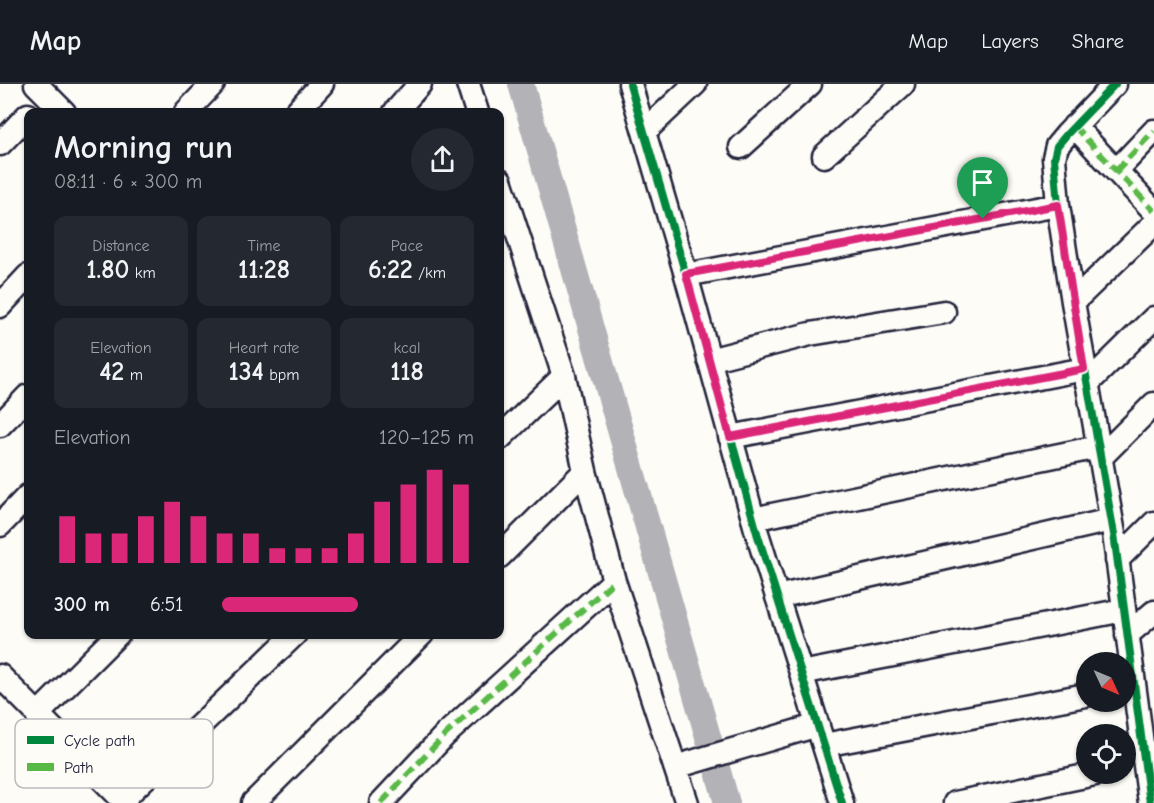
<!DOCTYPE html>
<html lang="en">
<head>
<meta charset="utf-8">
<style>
  :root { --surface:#171b24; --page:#242831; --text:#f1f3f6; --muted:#9ea1a6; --line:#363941; --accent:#db2777 }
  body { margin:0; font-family:"Comic Neue",sans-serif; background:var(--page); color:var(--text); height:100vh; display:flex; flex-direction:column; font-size:22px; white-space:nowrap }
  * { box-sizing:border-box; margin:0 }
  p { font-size:20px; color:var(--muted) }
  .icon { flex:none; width:33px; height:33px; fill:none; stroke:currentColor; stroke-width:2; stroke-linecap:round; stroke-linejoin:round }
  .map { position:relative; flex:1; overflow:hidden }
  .drawer { position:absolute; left:24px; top:24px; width:480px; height:531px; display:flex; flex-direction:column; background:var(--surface); border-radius:12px; box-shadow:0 2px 4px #0004 }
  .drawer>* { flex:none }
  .needle { width:39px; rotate:134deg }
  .tools { position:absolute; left:1076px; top:568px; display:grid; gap:12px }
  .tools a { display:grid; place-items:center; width:60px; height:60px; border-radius:50%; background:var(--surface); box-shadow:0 2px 4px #0004; font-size:30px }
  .pin { position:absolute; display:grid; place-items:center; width:51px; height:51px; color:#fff; margin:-62px -26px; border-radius:50% 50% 50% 0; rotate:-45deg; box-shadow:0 0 6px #0007 }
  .pin .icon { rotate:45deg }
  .round { display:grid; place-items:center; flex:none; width:63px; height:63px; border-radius:32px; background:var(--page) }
  .head { display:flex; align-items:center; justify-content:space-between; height:102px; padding:0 30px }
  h1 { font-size:33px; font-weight:700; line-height:45px }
  .figures { display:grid; grid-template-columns:repeat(3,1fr); gap:9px; height:102px; padding:6px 30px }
  .figures div { display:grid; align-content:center; border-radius:12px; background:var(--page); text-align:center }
  .figures b { font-size:26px; font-weight:700 }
  .figures small { font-size:16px; font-weight:400 }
  .figures p { font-size:16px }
  .chart { height:168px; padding:12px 30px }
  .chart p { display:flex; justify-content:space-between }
  .chart svg { width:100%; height:108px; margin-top:6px; stroke:var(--accent); stroke-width:6 }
  ul { padding:0 30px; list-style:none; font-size:20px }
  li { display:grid; grid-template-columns:96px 72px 1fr; align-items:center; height:45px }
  li i { height:15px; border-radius:8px; background:var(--accent) }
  header { display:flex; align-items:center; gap:36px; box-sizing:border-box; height:84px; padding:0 30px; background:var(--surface); border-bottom:2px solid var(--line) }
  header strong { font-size:28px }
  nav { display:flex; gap:33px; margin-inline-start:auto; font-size:21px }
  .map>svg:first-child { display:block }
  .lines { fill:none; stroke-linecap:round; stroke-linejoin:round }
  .canal { stroke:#b2b2b7; stroke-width:26 }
  .minor-casing { stroke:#22223b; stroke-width:27 }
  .minor { stroke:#fdfcf7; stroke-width:22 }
  .quiet { stroke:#58b947; stroke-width:6; stroke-dasharray:12 6; stroke-linecap:butt }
  .cycleway-casing { stroke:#fdfcf7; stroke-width:11 }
  .cycleway { stroke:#00873e; stroke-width:8 }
  .route-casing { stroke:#fff; stroke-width:12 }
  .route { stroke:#db2777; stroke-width:8 }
  .key { fill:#fdfcf7; stroke:#bbbbbf; stroke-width:1.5 }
  .key-label { font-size:16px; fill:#22223b }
</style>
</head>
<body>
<header>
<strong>Map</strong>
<nav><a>Map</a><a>Layers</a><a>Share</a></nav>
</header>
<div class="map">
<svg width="1154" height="719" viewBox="0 0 1154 719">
  <rect width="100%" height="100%" fill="#fdfcf7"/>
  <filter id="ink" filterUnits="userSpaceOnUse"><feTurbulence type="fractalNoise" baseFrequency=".0167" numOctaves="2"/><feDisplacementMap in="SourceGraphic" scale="12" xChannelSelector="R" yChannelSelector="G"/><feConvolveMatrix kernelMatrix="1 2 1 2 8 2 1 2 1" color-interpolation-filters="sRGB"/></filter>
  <g filter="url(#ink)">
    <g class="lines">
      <!-- canal -->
      <path class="canal" d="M521,0L727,719"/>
      <!-- minor casing -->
      <g class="minor-casing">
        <path id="minor" d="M36,0L64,28
          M468,0L477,28
          M630,0L686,191L757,449L842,719
          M1115,0L1067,50L1057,62L1054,74L1058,121L1073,218L1114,450L1150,719
          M186,28L213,0
          M296,28L322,0
          M395,28L420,0
          M1074,42L1154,127
          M645,47L695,0
          M0,60L28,31
          M741,63L810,0
          M824,72L903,0
          M1116,87L1154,47
          M500,96L564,292L585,387L614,497L687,719
          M686,191L1058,121
          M1073,218L1154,140
          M0,222L28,192
          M709,276L810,250L944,228
          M1087,300L1154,234
          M0,341L28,312
          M730,353L1085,285
          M500,354L564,292
          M1100,374L1154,320
          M753,435L1098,363
          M0,441L28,412
          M500,472L585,387
          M1117,476L1154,439
          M777,513L1111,436
          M1127,551L1154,528
          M801,589L1124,526
          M0,592L126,719
          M37,631L118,550
          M824,661L1086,611
          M675,683L818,641
          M122,716L295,550
          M253,719L422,550
          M381,719L445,651L614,497
          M955,719L1095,690"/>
      </g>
      <!-- minor -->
      <use href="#minor" class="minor"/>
      <!-- quiet -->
      <path class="quiet" d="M1074,42L1154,127
        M1116,87L1154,47
        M381,719L445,651L614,497"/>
      <!-- cycleway casing -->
      <g class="cycleway-casing">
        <path id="cycleway" d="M630,0L686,191L757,449L842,719
          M1115,0L1067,50L1057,62L1054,74L1058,121L1073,218L1114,450L1150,719"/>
      </g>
      <!-- cycleway -->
      <use href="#cycleway" class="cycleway"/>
    </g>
  </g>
  <g class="lines" filter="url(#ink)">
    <!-- route casing -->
    <g class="route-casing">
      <path id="route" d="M1058,121L1084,285L730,353L686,190Z"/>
    </g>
    <!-- route -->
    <use href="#route" class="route"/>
  </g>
  <!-- legend -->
  <rect x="15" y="635" width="198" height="69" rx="9" class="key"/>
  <rect x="27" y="652" width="27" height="8" fill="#00873e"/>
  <rect x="27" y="679" width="27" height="8" fill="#58b947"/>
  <g class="key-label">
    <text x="64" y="662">Cycle path</text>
    <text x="64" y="689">Path</text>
  </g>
</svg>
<div class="tools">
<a><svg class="needle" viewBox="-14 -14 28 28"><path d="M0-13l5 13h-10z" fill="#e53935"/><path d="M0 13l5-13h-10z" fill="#9ea1a6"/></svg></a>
<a><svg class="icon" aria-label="locate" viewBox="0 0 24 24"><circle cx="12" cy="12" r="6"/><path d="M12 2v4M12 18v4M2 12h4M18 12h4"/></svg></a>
</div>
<div class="pin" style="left:983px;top:135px;background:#1e9e55"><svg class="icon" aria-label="arrive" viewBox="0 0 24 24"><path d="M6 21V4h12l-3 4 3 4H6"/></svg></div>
<section class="drawer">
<div class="head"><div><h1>Morning run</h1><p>08:11 · 6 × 300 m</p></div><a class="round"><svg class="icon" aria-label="share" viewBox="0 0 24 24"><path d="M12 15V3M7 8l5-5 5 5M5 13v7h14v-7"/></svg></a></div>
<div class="figures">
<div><p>Distance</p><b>1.80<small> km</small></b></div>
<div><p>Time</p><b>11:28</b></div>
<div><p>Pace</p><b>6:22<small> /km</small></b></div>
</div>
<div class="figures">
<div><p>Elevation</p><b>42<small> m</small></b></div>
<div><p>Heart rate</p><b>134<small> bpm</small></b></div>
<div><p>kcal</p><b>118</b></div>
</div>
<div class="chart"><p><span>Elevation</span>120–125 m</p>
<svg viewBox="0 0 160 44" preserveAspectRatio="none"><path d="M5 44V25M15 44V32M25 44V32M35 44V25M45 44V19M55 44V25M65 44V32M75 44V32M85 44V38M95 44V38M105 44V38M115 44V32M125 44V19M135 44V12M145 44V6M155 44V12"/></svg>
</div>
<ul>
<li><b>300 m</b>6:51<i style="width:54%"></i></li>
</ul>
</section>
</div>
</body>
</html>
